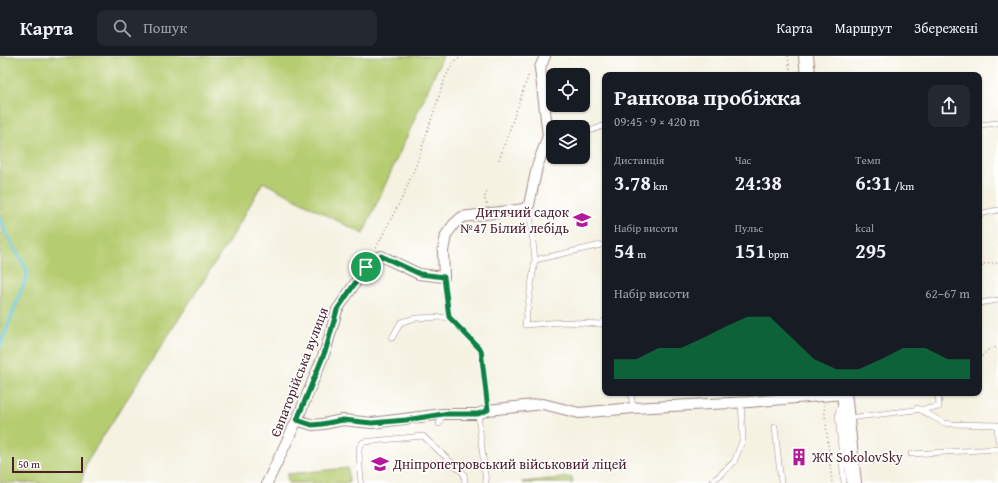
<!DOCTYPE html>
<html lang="uk">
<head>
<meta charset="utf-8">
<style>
  :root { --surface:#171b24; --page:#242831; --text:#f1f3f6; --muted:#9ea1a6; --line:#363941; --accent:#0b8043 }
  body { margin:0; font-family:"Gentium Book Plus",serif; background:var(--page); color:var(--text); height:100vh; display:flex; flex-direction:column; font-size:15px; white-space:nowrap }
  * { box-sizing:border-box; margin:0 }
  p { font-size:13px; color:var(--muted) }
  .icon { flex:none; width:22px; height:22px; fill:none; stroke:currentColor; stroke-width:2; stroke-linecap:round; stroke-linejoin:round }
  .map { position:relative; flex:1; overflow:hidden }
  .sheet { position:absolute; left:602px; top:16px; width:380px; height:324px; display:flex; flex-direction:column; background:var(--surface); border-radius:8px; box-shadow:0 1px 3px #0004 }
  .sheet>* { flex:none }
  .controls { position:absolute; left:546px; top:12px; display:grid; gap:8px }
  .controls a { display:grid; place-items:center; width:44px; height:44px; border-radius:8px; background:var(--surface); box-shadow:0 1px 3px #0004; font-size:20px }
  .scale { position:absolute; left:12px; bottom:10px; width:71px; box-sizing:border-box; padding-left:4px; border:2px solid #4a1f2b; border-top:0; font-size:11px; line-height:14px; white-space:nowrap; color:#4a1f2b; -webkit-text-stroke:3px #fff; paint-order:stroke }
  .pin { position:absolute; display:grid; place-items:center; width:34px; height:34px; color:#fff; margin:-17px; border:2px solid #fff; border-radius:50%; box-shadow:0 1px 4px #0007 }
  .round { display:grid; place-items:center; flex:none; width:42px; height:42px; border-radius:8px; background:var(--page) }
  .headline { display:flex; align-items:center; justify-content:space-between; height:68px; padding:0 12px }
  h1 { font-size:22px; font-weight:700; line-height:30px }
  .figures { display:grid; grid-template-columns:repeat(3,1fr); gap:6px; height:68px; padding:4px 12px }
  .figures div { display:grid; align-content:center }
  .figures b { font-size:20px; font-weight:700 }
  .figures small { font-size:11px; font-weight:400 }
  .figures p { font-size:11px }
  .chart { height:112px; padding:8px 12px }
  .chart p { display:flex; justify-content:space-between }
  .chart svg { width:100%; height:72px; margin-top:4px; fill:var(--accent); opacity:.7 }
  header { display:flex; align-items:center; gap:24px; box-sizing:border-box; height:56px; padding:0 20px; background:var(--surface); border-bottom:1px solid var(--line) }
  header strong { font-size:19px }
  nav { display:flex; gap:22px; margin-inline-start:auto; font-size:14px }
  .search { width:280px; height:36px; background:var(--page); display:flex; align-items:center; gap:10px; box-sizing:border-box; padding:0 14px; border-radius:8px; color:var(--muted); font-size:15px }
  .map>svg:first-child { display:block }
  .green { fill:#b6cc71; stroke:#80764e }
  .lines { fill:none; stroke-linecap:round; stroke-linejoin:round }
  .stream { stroke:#65c6e3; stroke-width:3 }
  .lane-casing { stroke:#a08886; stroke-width:6 }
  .street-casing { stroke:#a08886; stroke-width:12 }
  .secondary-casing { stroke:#a08886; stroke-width:16 }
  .path { stroke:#a08886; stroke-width:1.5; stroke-dasharray:1 3; stroke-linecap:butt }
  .lane { stroke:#fff; stroke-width:5 }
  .street { stroke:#fff; stroke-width:10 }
  .secondary { stroke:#fff; stroke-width:14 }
  .route-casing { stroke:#fff; stroke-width:8 }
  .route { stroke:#0b8043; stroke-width:5 }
  .labels { text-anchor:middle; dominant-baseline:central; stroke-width:3; stroke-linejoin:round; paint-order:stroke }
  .poi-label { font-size:14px; fill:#4a1f2b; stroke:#fff; text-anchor:start }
  .street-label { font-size:14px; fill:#4a1f2b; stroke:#fff }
</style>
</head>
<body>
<header>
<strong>Карта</strong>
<div class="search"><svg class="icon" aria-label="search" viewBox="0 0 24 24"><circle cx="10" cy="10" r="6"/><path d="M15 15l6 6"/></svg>Пошук</div>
<nav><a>Карта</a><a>Маршрут</a><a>Збережені</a></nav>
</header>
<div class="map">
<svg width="998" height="427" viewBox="0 0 998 427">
  <rect width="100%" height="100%" fill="#fff"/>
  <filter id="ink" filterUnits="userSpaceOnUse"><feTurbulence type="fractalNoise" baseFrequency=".025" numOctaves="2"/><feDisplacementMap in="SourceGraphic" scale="8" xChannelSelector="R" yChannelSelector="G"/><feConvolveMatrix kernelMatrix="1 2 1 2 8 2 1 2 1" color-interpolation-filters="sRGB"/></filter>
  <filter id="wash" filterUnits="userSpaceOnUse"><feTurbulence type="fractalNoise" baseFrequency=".012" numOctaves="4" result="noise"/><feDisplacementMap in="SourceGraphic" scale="16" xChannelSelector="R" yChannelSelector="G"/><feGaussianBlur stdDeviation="0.9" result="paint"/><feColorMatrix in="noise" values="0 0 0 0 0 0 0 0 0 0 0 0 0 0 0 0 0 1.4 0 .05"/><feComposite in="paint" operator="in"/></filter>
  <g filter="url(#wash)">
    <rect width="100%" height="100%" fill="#f5f2e2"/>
    <!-- green -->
    <path class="green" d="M0,0H443L363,178L263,126L233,179L87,405L81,427H0Z
      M348,412L349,427H288L287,418Z
      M572,421L573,427H522V426Z"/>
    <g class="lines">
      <!-- stream -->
      <path class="stream" d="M0,162L6,177L28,216L0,291"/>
    </g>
  </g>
  <g filter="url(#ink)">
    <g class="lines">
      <!-- lane casing -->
      <g class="lane-casing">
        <path id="lane" d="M795,19L807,17
          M979,69L998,67
          M583,76L593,74L605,69
          M529,150L535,204L525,269L561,266L601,268L605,264
          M979,158L998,154
          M535,204L601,189
          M444,221L449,261L481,294L488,354
          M979,247L998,244
          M392,282L401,266L416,262L449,261
          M631,337L633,352
          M841,349L838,357L844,427
          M917,352L944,367L952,368L998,369
          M478,358L486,427
          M849,362L939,351L938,337
          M439,368L443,358
          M997,369L998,385
          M775,371L781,427
          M911,398L998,393
          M361,427L359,396V392L363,386L423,380L464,418L465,427
          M711,427L734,406L743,383L741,346"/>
      </g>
      <!-- street casing -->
      <g class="street-casing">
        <path id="street" d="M297,364L313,369L323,368L343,364L372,367L443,358H478L488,354L543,348L579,357L633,352L749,346L844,338
          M267,427L297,364L326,293L337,254L366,211L374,202L381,200L419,218L444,221L443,195L446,179L454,168L462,161L524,153L529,149L537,111L548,80L540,12L545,0"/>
      </g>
      <!-- secondary casing -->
      <g class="secondary-casing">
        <path id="secondary" d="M806,0L808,19
          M844,337L854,427"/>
      </g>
      <!-- path -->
      <path class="path" d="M788,0L790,14
        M499,104L530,15
        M487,148L484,142L488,134
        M376,192L403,140L416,109L445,22L454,5L463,0
        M979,218L983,208L998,207
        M979,303L989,293L998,291
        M824,349L832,427"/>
      <!-- lane -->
      <use href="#lane" class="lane"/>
      <!-- street -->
      <use href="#street" class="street"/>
      <!-- secondary -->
      <use href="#secondary" class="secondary"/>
    </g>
  </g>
  <g class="lines" filter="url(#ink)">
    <!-- route casing -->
    <g class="route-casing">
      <path id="route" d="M381,200L420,218L444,221L449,261L481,294L488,354L478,358H443L406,364L372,367L343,364L322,368L312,369L297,364L326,293L337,254L366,211L374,202Z"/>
    </g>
    <!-- route -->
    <use href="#route" class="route"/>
  </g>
  <!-- icons -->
  <defs>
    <g id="school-bare" transform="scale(1.38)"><path d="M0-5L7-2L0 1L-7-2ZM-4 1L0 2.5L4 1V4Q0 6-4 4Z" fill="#b5179e" stroke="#fff" stroke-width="2.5" paint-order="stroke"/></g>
    <g id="building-bare" transform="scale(1.38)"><path d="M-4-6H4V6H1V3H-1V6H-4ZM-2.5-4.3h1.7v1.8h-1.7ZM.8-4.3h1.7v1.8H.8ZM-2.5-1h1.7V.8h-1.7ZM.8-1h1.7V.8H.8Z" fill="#b5179e" stroke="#fff" stroke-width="2.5" paint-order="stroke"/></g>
  </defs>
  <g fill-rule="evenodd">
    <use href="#school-bare" x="582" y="164"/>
    <use href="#building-bare" x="799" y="401"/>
    <use href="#school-bare" x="380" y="408"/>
  </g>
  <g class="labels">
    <!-- poi labels -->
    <g class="poi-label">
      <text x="569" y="156" text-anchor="end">Дитячий садок<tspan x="569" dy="16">№47 Білий лебідь</tspan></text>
      <text x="812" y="401">ЖК SokolovSky</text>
      <text x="393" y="408">Дніпропетровський військовий ліцей</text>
    </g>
    <!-- street labels -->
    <g class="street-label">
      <text transform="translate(299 316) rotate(-69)">Євпаторійська вулиця</text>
    </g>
  </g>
</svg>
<div class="controls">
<a><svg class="icon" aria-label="locate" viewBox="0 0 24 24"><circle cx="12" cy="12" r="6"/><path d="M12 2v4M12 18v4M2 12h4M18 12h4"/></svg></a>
<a><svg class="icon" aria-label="layers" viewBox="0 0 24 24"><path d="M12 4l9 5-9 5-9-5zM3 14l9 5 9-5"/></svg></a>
</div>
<div class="scale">50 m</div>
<div class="pin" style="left:366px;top:211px;background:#1e9e55"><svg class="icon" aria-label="arrive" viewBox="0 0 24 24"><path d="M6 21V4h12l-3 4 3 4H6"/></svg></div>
<section class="sheet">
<div class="headline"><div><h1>Ранкова пробіжка</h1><p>09:45 · 9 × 420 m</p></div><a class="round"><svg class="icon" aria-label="share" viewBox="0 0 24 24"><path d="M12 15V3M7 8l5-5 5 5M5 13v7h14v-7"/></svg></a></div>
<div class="figures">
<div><p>Дистанція</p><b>3.78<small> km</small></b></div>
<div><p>Час</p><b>24:38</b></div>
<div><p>Темп</p><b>6:31<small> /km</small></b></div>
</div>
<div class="figures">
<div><p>Набір висоти</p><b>54<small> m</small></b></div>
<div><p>Пульс</p><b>151<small> bpm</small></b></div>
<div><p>kcal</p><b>295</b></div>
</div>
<div class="chart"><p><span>Набір висоти</span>62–67 m</p>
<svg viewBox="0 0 160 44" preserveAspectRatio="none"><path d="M0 44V32L10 32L20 25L30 25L40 19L50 12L60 6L70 6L80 19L90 32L100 38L110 38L120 32L130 25L140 25L150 32L160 32V44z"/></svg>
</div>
</section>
</div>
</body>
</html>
